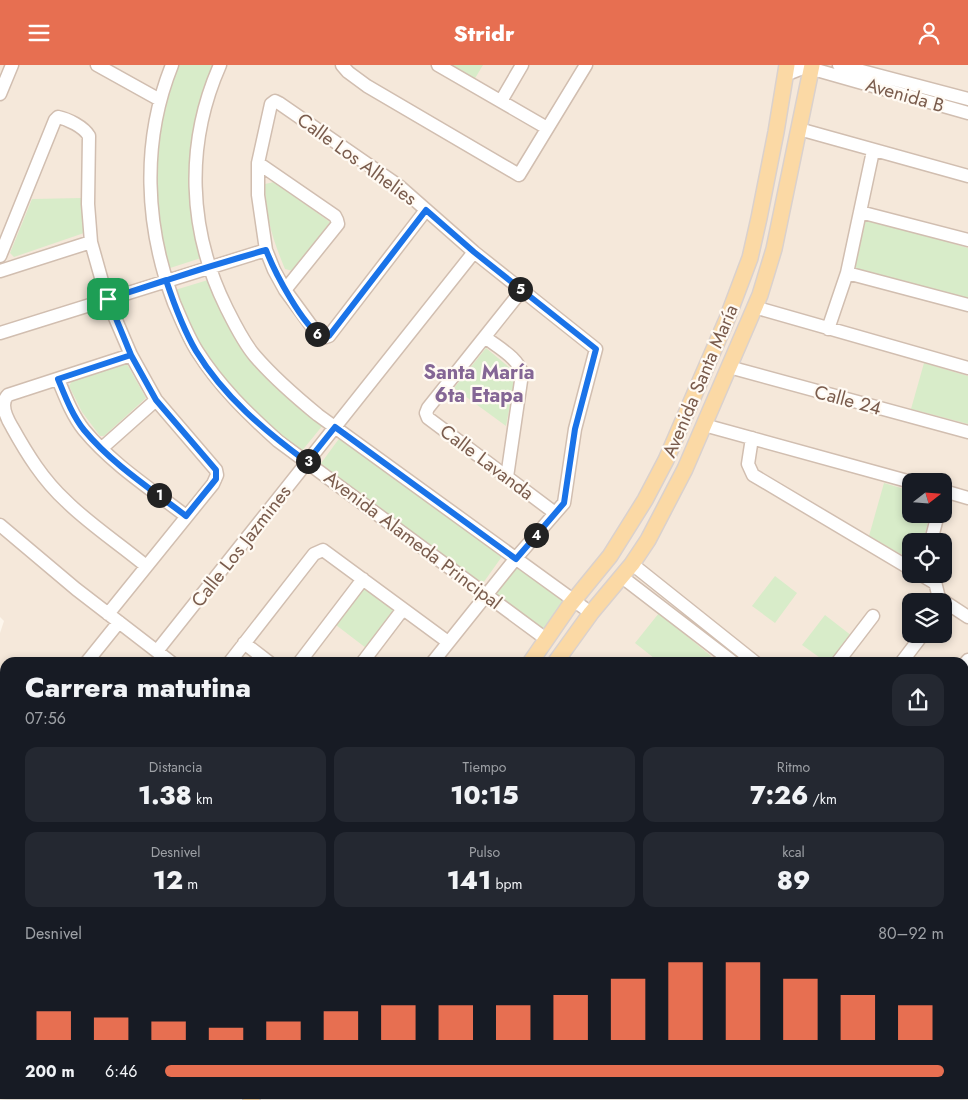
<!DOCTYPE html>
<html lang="es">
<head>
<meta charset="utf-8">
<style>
  :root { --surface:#171b24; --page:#242831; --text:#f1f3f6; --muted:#9ea1a6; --accent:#e76f51 }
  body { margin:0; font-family:Jost,sans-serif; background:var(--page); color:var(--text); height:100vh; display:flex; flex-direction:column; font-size:19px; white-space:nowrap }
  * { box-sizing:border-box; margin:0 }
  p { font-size:16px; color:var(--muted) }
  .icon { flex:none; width:28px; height:28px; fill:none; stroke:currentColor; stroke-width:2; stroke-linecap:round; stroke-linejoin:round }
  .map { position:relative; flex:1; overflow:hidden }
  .panel { position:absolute; left:0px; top:592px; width:969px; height:442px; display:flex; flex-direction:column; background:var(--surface); border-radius:15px 15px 0 0; box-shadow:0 2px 8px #0003 }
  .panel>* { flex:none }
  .needle { width:32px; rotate:73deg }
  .buttons { position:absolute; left:902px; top:408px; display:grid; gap:10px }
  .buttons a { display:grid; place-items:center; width:50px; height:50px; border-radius:10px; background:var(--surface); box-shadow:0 2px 8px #0003; font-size:25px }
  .pin { position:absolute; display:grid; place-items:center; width:42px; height:42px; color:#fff; margin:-21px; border-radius:10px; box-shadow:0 2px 8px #0006 }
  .km { position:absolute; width:25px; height:25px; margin:-12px; border-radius:50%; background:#222; color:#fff; font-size:14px; line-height:25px; text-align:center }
  .round { display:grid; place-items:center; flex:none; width:52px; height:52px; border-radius:15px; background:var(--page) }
  .headline { display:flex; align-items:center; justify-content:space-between; height:85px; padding:0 25px }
  h1 { font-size:28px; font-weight:800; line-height:38px }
  .stats { display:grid; grid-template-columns:repeat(3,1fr); gap:8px; height:85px; padding:5px 25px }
  .stats div { display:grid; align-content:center; border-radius:12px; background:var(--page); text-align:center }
  .stats b { font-size:25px; font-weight:800 }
  .stats small { font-size:14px; font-weight:400 }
  .stats p { font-size:14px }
  .chart { height:140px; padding:10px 25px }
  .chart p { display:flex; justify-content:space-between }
  .chart svg { width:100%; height:90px; margin-top:5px; stroke:var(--accent); stroke-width:6 }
  ul { padding:0 25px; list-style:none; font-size:16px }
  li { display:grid; grid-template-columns:80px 60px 1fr; align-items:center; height:38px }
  li i { height:12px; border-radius:6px; background:var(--accent) }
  header { display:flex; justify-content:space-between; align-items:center; height:65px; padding:0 25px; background:var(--accent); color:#fff; font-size:22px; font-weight:800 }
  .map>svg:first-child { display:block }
  .residential { fill:#f5e8da; fill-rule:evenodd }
  .green { fill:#d8ecc9 }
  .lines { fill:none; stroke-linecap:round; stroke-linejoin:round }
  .minor-casing { stroke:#d1beb0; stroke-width:15 }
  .major-casing { stroke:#dad1cd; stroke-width:18 }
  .minor { stroke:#fff; stroke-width:12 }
  .major { stroke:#fbd9a5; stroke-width:15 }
  .route-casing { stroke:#fff; stroke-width:10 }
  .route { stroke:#1a73e8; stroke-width:6 }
  .labels { text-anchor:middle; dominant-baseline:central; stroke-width:4.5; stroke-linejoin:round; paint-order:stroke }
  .street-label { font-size:19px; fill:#7a5c4d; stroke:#fffaf3 }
  .neighbourhood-label { font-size:20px; font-weight:bold; fill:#846695; stroke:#fffaf3 }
</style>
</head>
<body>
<header><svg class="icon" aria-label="menu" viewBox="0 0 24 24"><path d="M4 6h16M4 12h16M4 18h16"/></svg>Stridr<svg class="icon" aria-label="person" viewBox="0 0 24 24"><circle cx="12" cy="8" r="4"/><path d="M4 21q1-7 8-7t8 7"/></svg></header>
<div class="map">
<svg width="968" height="1035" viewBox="0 0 968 1035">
  <rect width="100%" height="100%" fill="#fdf6ec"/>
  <!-- residential -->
  <path class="residential" d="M0,0H968V1000L964,996V598H5V710L0,707V568L4,556L0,552ZM911,416H944V449H911ZM911,476H944V509H911ZM911,536H944V569H911Z"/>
  <!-- green -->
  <path class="green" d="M177,0H214L195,65L201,193L167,204L155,136L158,66Z
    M449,0H483L474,15Z
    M274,117L330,157L293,206L285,204C273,175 265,151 265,119Z
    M81,133L84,168L14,192L10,188L32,134Z
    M866,153L968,183V233L855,203Z
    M208,215L250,293L282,328L323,360L301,387C244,345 199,292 175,225Z
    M486,283L516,308L506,361L454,323Z
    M924,298L968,311V359L911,344Z
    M127,299L146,333L104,371H100L82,347L69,321L72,316Z
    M341,371L503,490L481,521L319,401Z
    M884,418L911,426V449H930L923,476H911V495L869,471Z
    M517,500L567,537L545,568L495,530Z
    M775,511L797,528L775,558L752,541Z
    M365,522L395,545L366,583L336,560Z
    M659,548L711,591L706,597H659L635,578Z
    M825,550L852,571L831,597H826L802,580Z"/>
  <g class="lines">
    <!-- minor casing -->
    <g class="minor-casing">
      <path id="minor" d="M97,0L160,35
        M172,0C141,77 145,161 174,238C181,254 188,272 197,286C219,321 248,349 278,376L546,574
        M220,0C185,79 188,165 226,242C234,258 243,277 255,291C274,313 296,332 318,350L591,548
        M342,0L348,7L367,21L519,110L586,0
        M438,0L547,63
        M839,0L968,34
        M785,10L803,3L820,6L968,48
        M0,29L12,0
        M501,36L522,0
        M799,64L968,111
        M258,98L335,151L337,155L338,159L285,225
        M426,145L329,271L323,273L318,270L285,225L274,205L266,185L258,130V98L271,39L275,36L279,38L399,121L474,187L596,284L575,364L564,438L516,493L432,598
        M860,147L968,175
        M0,191L55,55L58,52C68,54 84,62 89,71L88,139L91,177L107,234L131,290L156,335L216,405L217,410L213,419L108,549
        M0,206L91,177
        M847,208L968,240
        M522,225L428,343L426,348L428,353L555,448
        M754,242L968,303
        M828,264L847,208L873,86
        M0,268L266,185
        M485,272C497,282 519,293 522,309L507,412
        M131,290L8,330C0,338 6,352 12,362C27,389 43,415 66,436C89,459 121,480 146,501
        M729,302L968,367
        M58,314C65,331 72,350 84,365C112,399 151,424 186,451
        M704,360L911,417
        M752,373L748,399L753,410L911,504
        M102,383L156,335
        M944,426L968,433
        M0,460L76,524L172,598
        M931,476L938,449
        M632,499L756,598
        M920,509L935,518
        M933,509L939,533L937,536
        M622,512L734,598
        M939,533L968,552
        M244,578L270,598
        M157,586L474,187
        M86,598L119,557
        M229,598L314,489L323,485L448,577
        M299,598L363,514
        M362,598L403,544
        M837,598L873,551
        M901,598L923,569
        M964,600L968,595
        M964,758L968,761
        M964,775L968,778
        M964,851L968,855
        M964,902L968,897
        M964,955L968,959"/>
    </g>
    <!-- major casing -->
    <g class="major-casing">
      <path id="major" d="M530,598L570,540L610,491L645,435L666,395L727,254L750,193L759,153L776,67L787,0
        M555,598L591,548L632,499L648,475L685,404L760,230L774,184L812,0
        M251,1035L253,1030"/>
    </g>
    <!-- minor -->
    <use href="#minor" class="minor"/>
    <!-- major -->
    <use href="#major" class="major"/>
  </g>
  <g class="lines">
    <!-- route casing -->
    <g class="route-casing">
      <path id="route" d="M108,234L131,290L156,335L216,405V414L186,451C151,424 112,399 84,365C72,350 65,331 58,314L131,290L108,234L166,215C174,239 183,264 196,286C224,332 265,366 307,397L335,362L516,494L564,438L575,364L596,284L474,187L426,145L329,271L323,273C302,260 275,208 266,185C230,195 194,206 158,218L108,234"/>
    </g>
    <!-- route -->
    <use href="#route" class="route"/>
  </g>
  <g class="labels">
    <!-- street labels -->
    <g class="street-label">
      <text transform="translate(905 30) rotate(16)">Avenida B</text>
      <text transform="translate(357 94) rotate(36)">Calle Los Alhelies</text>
      <text transform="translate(700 316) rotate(-67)">Avenida Santa María</text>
      <text transform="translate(848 335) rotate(15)">Calle 24</text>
      <text transform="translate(487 397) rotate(37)">Calle Lavanda</text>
      <text transform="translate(413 475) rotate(37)">Avenida Alameda Principal</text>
      <text transform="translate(241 481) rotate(-52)">Calle Los Jazmines</text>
    </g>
    <!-- neighbourhood labels -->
    <g class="neighbourhood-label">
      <text x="479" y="307">Santa María<tspan x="479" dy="23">6ta Etapa</tspan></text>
    </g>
  </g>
</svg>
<div class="buttons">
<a><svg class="needle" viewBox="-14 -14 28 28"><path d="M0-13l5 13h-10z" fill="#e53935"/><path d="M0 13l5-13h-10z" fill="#9ea1a6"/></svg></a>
<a><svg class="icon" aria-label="locate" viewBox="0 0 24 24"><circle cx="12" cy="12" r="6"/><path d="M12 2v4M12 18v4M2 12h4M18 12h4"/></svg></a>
<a><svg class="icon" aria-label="layers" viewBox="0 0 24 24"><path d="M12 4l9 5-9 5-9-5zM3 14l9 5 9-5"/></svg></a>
</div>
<div class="pin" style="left:108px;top:234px;background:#1e9e55"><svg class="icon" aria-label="arrive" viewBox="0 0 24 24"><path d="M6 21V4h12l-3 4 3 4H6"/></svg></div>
<b class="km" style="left:159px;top:430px">1</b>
<b class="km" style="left:308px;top:396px">3</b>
<b class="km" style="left:536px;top:470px">4</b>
<b class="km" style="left:520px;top:224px">5</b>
<b class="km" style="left:317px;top:269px">6</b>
<section class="panel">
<div class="headline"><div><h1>Carrera matutina</h1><p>07:56</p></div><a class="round"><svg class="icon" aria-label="share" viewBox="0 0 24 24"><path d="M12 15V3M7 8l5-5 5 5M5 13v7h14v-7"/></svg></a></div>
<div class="stats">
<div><p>Distancia</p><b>1.38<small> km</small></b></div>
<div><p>Tiempo</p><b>10:15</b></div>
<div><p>Ritmo</p><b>7:26<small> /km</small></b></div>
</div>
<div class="stats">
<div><p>Desnivel</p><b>12<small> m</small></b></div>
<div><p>Pulso</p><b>141<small> bpm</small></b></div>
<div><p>kcal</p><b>89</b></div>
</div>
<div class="chart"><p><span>Desnivel</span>80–92 m</p>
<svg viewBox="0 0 160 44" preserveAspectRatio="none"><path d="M5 44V30M15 44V33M25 44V35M35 44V38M45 44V35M55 44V30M65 44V27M75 44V27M85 44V27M95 44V22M105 44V14M115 44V6M125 44V6M135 44V14M145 44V22M155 44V27"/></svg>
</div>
<ul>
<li><b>200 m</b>6:46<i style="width:100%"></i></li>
</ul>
</section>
</div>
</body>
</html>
